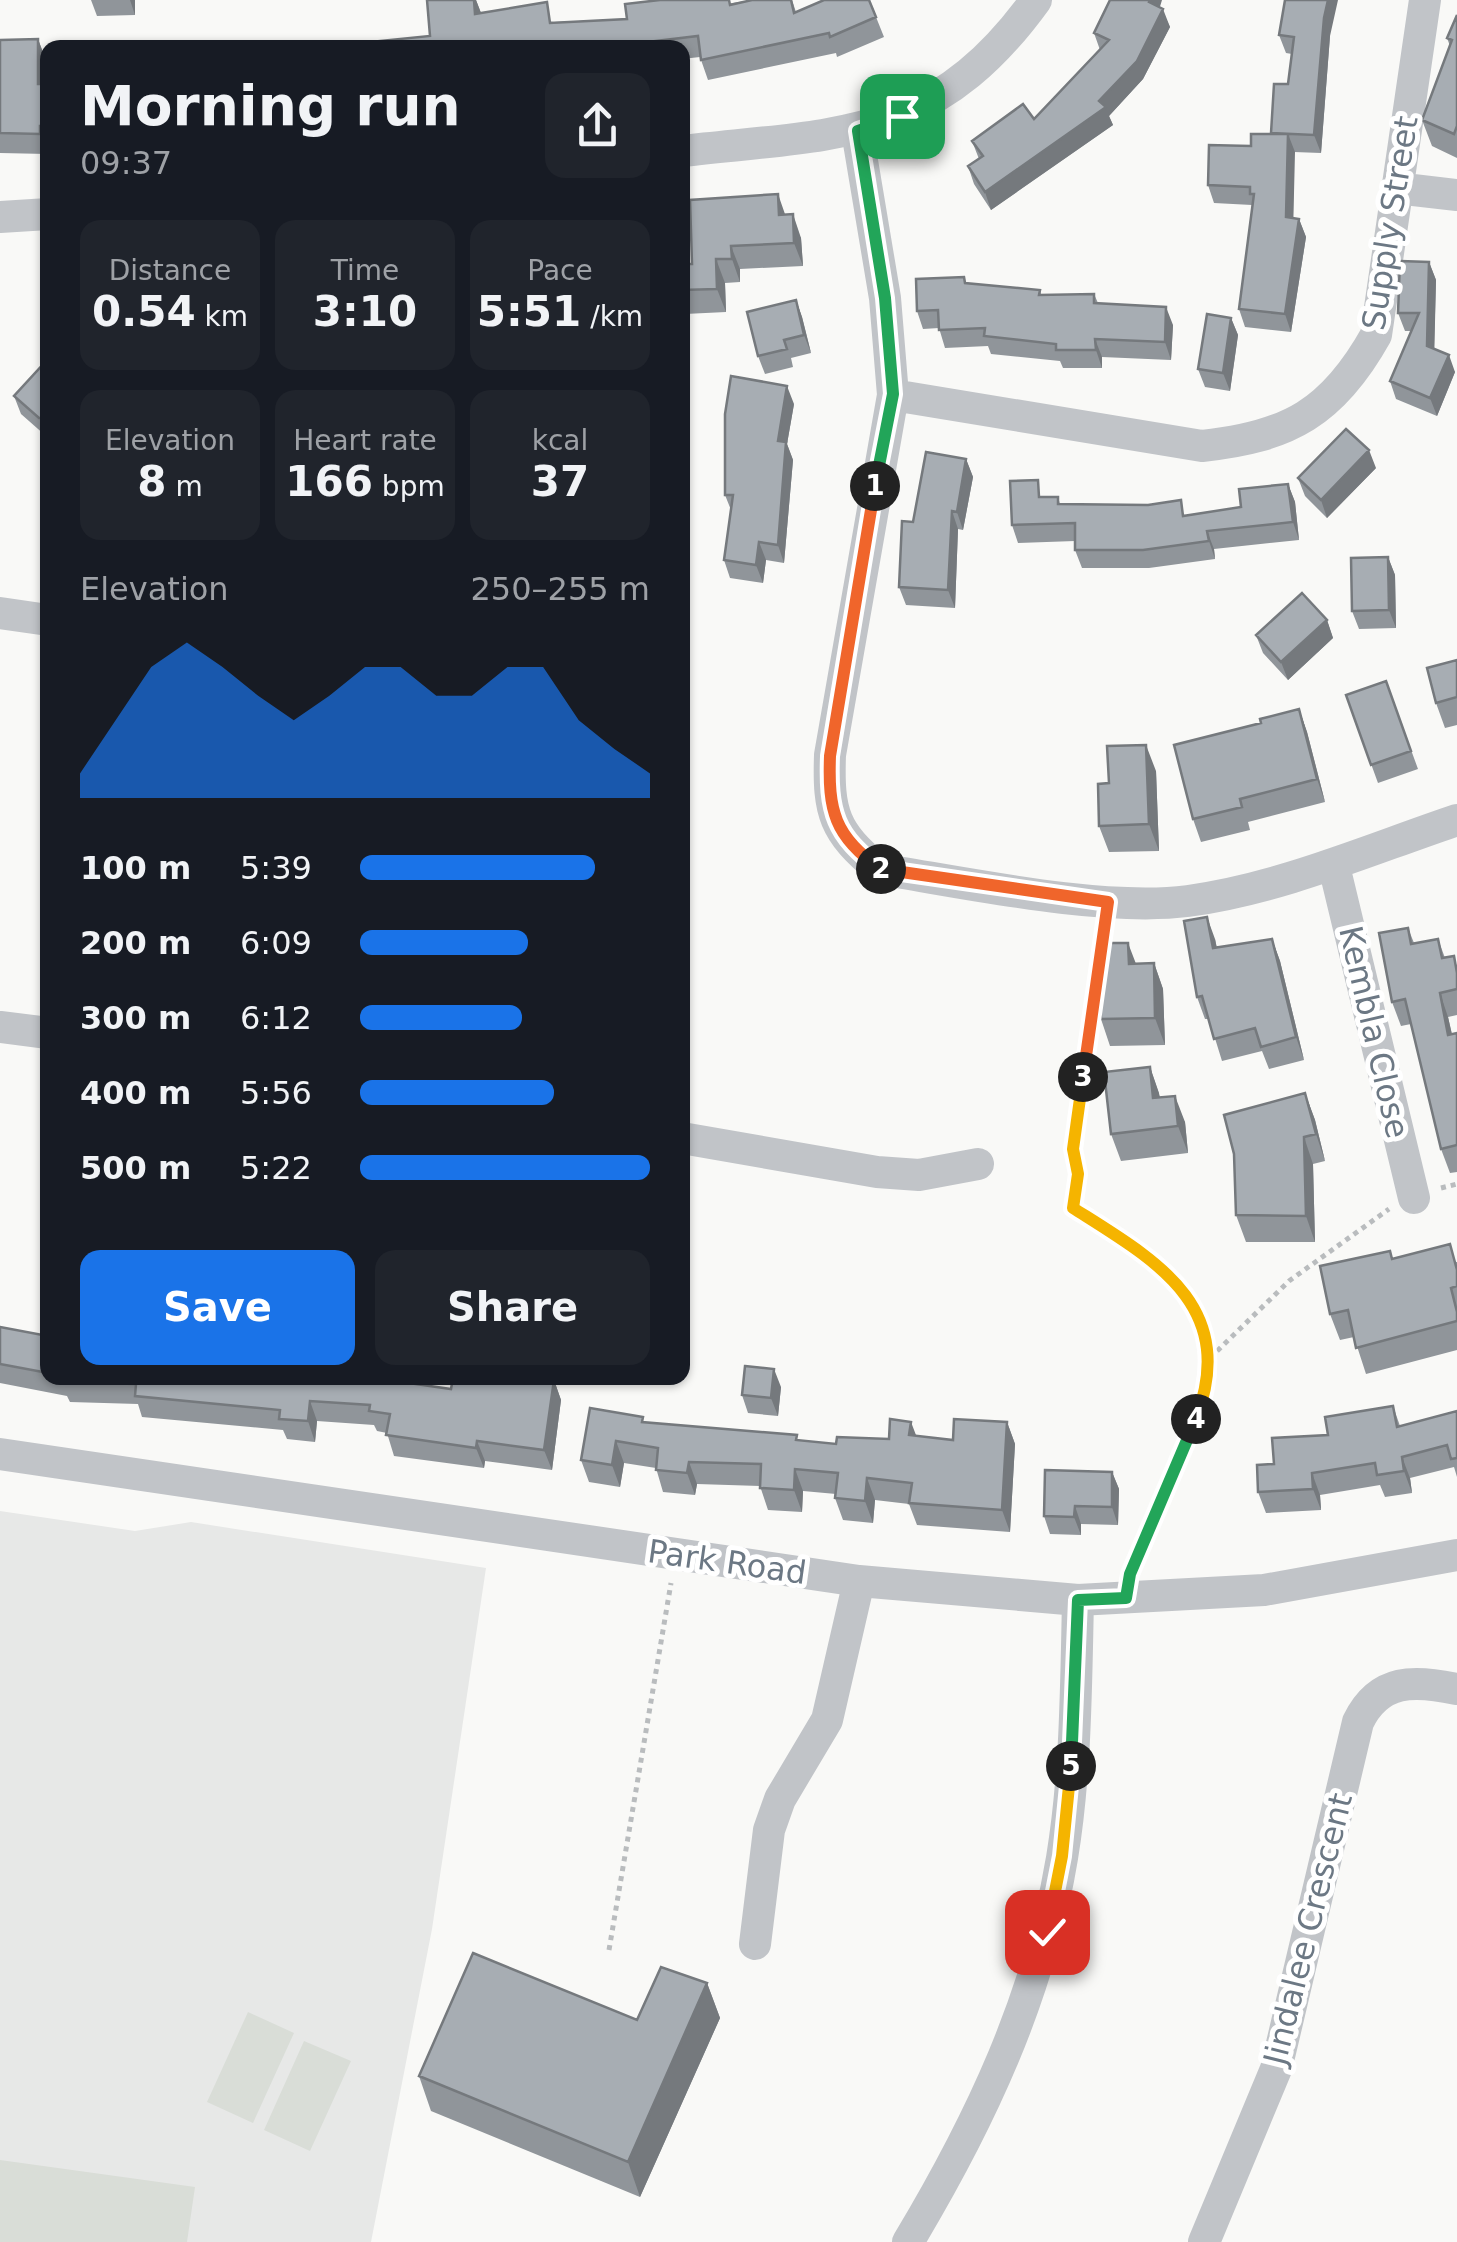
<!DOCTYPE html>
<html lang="en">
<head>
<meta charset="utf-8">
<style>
  :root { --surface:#171b24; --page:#20242c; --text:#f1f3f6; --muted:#9ea1a6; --accent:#1a73e8 }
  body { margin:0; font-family:"DejaVu Sans",sans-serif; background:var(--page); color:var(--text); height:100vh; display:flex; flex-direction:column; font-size:38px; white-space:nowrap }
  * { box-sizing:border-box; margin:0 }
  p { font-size:32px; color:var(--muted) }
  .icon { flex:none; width:55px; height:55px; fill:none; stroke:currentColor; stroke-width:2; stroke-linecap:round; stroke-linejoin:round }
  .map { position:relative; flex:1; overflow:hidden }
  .details { position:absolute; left:40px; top:40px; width:650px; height:1345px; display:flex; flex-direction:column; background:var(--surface); border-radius:20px; box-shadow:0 2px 8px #0004 }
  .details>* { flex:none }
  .pin { position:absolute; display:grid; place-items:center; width:85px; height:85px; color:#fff; margin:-42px; border-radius:20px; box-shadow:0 5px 15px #0006 }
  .km { position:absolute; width:50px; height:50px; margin:-25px; border-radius:50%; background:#222; color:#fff; font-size:28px; line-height:50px; text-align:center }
  .round { display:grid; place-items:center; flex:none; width:105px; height:105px; border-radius:20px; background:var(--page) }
  .head { display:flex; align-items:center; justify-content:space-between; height:170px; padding:0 40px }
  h1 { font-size:55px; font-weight:600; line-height:75px }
  .metrics { display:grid; grid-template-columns:repeat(3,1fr); gap:15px; height:170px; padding:10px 40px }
  .metrics div { display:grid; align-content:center; border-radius:20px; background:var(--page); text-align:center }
  .metrics b { font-size:42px; font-weight:600 }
  .metrics small { font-size:28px; font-weight:400 }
  .metrics p { font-size:28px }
  .chart { height:280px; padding:20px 40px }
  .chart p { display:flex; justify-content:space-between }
  .chart svg { width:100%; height:180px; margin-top:10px; fill:var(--accent); opacity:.7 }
  .button { display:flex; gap:20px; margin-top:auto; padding:20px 40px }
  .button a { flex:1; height:115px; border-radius:20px; background:var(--accent); color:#fff; font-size:40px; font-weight:600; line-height:115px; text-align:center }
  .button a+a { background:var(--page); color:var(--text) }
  ul { padding:0 40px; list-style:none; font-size:32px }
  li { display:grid; grid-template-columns:160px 120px 1fr; align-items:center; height:75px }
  li i { height:25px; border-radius:12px; background:var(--accent) }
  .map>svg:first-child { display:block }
  .built { fill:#e7e8e7 }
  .garden { fill:#d9ddd7 }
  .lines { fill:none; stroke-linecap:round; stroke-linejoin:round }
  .path { stroke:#b9bcbe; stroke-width:5; stroke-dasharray:5 5; stroke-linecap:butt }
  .minor { stroke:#c1c4c8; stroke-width:32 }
  .wall { fill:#90959a }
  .shaded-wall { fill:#75797d }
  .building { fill:#a7adb3; stroke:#75797d; stroke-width:2.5 }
  .split-1-casing { stroke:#fff; stroke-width:20 }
  .split-2-casing { stroke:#fff; stroke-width:20 }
  .split-3-casing { stroke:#fff; stroke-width:20 }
  .split-4-casing { stroke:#fff; stroke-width:20 }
  .split-5-casing { stroke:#fff; stroke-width:20 }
  .split-6-casing { stroke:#fff; stroke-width:20 }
  .split-1 { stroke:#22a559; stroke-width:12 }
  .split-2 { stroke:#f0652b; stroke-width:12 }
  .split-3 { stroke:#f0652b; stroke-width:12 }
  .split-4 { stroke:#f5b400; stroke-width:12 }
  .split-5 { stroke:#22a559; stroke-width:12 }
  .split-6 { stroke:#f5b400; stroke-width:12 }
  .labels { text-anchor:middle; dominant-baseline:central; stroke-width:10; stroke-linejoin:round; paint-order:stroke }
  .street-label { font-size:32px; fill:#6c7884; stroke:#fff }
</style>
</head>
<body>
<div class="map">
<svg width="1457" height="2242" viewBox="0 0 1457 2242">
  <rect width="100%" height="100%" fill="#f9f9f7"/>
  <!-- built -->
  <path class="built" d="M0,1511L135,1531L191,1522L486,1568L432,1929L371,2242H0Z"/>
  <!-- garden -->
  <path class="garden" d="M248,2012L294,2033L253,2123L207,2102Z
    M304,2041L351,2061L310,2151L264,2130Z
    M0,2160L195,2187L187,2242H0Z"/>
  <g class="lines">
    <!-- path -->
    <path class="path" d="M1100,959L1073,1149L1078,1174L1073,1207C1105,1228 1163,1257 1184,1289C1242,1376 1170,1487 1132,1569
      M1441,1188L1457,1184
      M1210,1358L1289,1281L1389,1209
      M609,1950L671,1583"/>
    <!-- minor -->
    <path class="minor" d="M857,131L885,298L893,395L830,755C828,813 834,832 879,869C967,883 1102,912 1188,901C1282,888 1368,850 1457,820
      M682,151C840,133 934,141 1036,0
      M1396,188L1457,195
      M0,217L48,214
      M893,395L1202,446C1289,437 1333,412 1376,335L1425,0
      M0,613L48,620
      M1334,866L1414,1198
      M0,1027L48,1033
      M682,1138L877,1172L919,1175L978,1164
      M0,1454L859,1581L1078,1600L1264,1590L1457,1555
      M755,1944L769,1830L780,1799L827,1720L859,1581
      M908,2242C980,2122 1039,1997 1062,1858C1076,1773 1076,1686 1078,1600
      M1204,2242L1276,2069L1358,1722C1379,1678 1415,1680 1457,1689"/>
  </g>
  <!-- wall -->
  <path class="wall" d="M91,0H135V15L97,16Z
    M427,0H476L481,13L554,22L627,19L752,0H792L796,12L876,17L884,37L837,57L836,53L708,80L700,57L682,59V48H311L430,36Z
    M1160,7L1170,27L1143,79L1109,116L1113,125L991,210L974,184L968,166L979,159L972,141L1034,119L1100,50L1094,33Z
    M1457,15V158L1432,146L1422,120L1450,46L1447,38Z
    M1279,35L1330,36L1321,153L1294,152L1293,218L1299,219L1306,237L1291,332L1245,327L1239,309L1252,205L1214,203L1208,185L1251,146L1272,134L1288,84L1292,54L1286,53Z
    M38,39L45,58V84H48L47,154L0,153V40Z
    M785,215L801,238L803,266L740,269V282L725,283L726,312L685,314L682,306V264H692Z
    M1429,262L1436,280L1434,349L1455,372L1437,416L1396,399L1390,381L1411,331H1405L1398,313Z
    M964,277L966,283L1040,290L1041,295L1094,294L1098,303L1173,325L1171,360L1102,357V368H1063L1060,361L991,354L988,346L945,348L939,328L923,329L917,311Z
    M796,300L802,317L811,353L791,358L793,367L765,374L758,356Z
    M1231,318L1238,335L1230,391L1205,387L1198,369Z
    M48,359V436H46L21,414L14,396Z
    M794,404L787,444L793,460L784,563L766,560L763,583L730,578L724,560L731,510L725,495Z
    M966,459L973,477L963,530L958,529L955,608L906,605L899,587L913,522Z
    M1376,468L1327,518L1305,496L1298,478Z
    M1288,484L1295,502L1299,540L1214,549L1215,559L1149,568H1082L1075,550V541L1018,543L1012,525L1044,497H1058L1060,504L1186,515L1241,507Z
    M1388,557L1395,575L1396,628L1359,629L1352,611Z
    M1327,620L1333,638L1288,680L1263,653L1256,635Z
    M1457,660V725L1445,728L1436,703Z
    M1386,681L1418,769L1378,783L1346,695Z
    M1299,709L1307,732L1325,802L1248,822L1250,830L1201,842L1193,819L1261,723Z
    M1156,771L1159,851L1109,852L1099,826L1109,783Z
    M1408,928L1414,943L1438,939L1445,958L1457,965V1015L1448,1017L1452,1034L1457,1033V1172L1450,1173L1441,1149L1411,1024L1401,1026L1392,1002Z
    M1215,939L1217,948L1272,939L1280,961L1304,1060L1269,1069L1262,1051L1222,1061L1209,1019H1205L1197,997Z
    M1154,963L1163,989L1165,1045L1110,1046L1101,1019Z
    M1150,1067L1160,1097L1185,1122L1188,1153L1121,1161L1111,1134Z
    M1305,1093L1315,1120L1325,1161L1313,1164L1315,1242H1246L1236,1215Z
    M1393,1259L1457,1262V1350L1366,1374L1354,1337L1340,1340L1330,1314Z
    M0,1327L48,1336V1378H374L451,1389L554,1380L561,1400L552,1470L485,1461L484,1468L394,1456L387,1433L377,1431L374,1425L317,1421L315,1442L287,1439L283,1430L142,1417L138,1404L70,1402L67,1396L0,1383Z
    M781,1387L778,1416L748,1413L742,1395Z
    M1393,1406L1400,1426L1457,1411V1477L1454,1467L1410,1478L1412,1493L1385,1497L1380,1485L1320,1495L1321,1510L1266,1513L1258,1492L1274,1464Z
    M645,1422L836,1444L916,1436L953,1440L1007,1422L1015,1444L1010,1532L917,1525L909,1504L875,1500L873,1523L843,1520L835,1498L836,1494L803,1491L802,1512L768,1510L760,1486L697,1484L695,1495L663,1492L656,1468L624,1463L620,1487L589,1482L581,1460Z
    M1112,1472L1119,1489L1118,1525L1081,1524V1535L1050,1534L1044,1516Z
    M707,1983L720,2018L640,2197L431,2111L419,2076L637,2020Z"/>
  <!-- shaded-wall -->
  <path class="shaded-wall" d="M130,0H135V15Z
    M474,0H476L481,13L475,14Z
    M1150,0H1162L1156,20L1149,2Z
    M1328,0H1338L1330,36L1321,153L1314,135L1324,18Z
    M1163,9L1170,27L1143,79L1109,116L1113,125L991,210L985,192L1099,101Z
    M38,39L45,58L46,104L38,84Z
    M40,126L47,146V154L40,134Z
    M1288,134L1295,152L1293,234L1286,217Z
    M778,194L786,217L779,215Z
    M793,214L801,238L803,266L794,243Z
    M1299,219L1306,237L1291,332L1285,314Z
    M731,246L740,269V282L732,259Z
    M716,259L725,283L726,312L717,289Z
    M1429,262L1436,280L1434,364L1427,346Z
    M796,300L802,317L811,353L804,335Z
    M1166,307L1173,325L1171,360L1165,342Z
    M1231,318L1238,335L1230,391L1223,373Z
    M1095,339L1102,357V368L1096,350Z
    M1449,355L1455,372L1437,416L1430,398Z
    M787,386L794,404L787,444L793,460L784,563L778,545V441Z
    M1369,450L1376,468L1327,518L1321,500Z
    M966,459L973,477L963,530L957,512Z
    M1288,484L1295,502L1299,540L1293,522Z
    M952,511L958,529L955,608L948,590Z
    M1207,531L1214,549L1215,559L1209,541Z
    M759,542L766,560L763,583L756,565Z
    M1388,557L1395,575L1396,628L1389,610Z
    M1327,620L1333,638L1288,680L1281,662Z
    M1299,709L1307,732L1325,802L1317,779Z
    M1146,745L1156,771L1159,851L1149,824Z
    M1207,917L1215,939L1221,971L1213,948Z
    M1272,939L1280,961L1304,1060L1296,1037Z
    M1128,943L1138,969L1129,964Z
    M1154,963L1163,989L1165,1045L1155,1018Z
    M1440,993L1448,1017L1457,1058L1448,1035Z
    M1150,1067L1159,1093L1163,1124L1153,1098Z
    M1305,1093L1315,1120L1325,1161L1316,1134Z
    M1175,1096L1185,1122L1188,1153L1178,1126Z
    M1304,1137L1313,1164L1315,1242L1306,1216Z
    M774,1369L781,1387L778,1416L771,1398Z
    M554,1380L561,1400L552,1470L544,1450Z
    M310,1401L317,1421L315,1442L308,1421Z
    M911,1422L919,1443L909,1435Z
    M1007,1422L1015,1444L1010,1532L1002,1510Z
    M477,1441L485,1461L484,1468L476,1448Z
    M616,1441L624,1463L620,1487L612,1465Z
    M1402,1457L1410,1478L1412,1493L1404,1471Z
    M689,1462L697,1484L695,1495L687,1473Z
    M795,1469L803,1491L802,1512L794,1490Z
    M1112,1472L1119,1489L1118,1525L1112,1507Z
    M1312,1473L1320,1495L1321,1510L1313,1489Z
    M867,1478L875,1500L873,1523L865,1501Z
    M1075,1506L1081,1524V1535L1074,1517Z
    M707,1983L720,2018L640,2197L628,2162Z"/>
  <!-- building -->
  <path class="building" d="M427,0H474L475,14L547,2L550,23L627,19L625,4L660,0H729L730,5L752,0H791L794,13L824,0H869L876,17L830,37L829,33L701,60L698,36L655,41L656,48H570L569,42L538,48H311L430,36Z
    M1110,0H1150L1149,2L1163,9L1137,61L1099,101L1106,107L985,192L968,166L983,156L972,141L1023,104L1034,119L1109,40L1094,33Z
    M1285,0H1328L1324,18L1314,135L1271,133L1274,84H1288L1294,37L1279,35Z
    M1457,15V126L1454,134L1422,120L1452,40L1447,38Z
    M38,39V84H48V126H40V134L0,133V40Z
    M1251,134H1288L1286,217L1299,219L1285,314L1239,309L1254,194H1250V187L1208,185L1209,145L1251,146Z
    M778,194L779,215L793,214L794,243L731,246L732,259H716L717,289L682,290V264H692L690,200Z
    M1400,261L1429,262L1427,346L1449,355L1430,398L1390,381L1419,313H1398Z
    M964,277L965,283L1040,290L1039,295L1094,294V303L1166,307L1165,342L1095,339L1096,350H1056V344L984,336L985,328L939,330L938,310L917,311L916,279Z
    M796,300L804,335L784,340L787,349L758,356L747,312Z
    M1207,314L1231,318L1223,373L1198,369Z
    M48,359V418H39L14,396Z
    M731,376L787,386L778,441L786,442L778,545L759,542L756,565L724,560L733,495H725V414Z
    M1346,429L1369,450L1321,500L1298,478Z
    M926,452L966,459L957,512L952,511L948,590L899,587L902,521L913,522Z
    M1038,480L1039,497H1058V504L1148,505L1181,500L1183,516L1241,507L1239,489L1288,484L1293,522L1207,531L1209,541L1143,550H1075V523L1012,525L1010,481Z
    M1388,557L1389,610L1352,611L1351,558Z
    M1302,593L1327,620L1281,662L1256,635Z
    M1457,660V697L1436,703L1427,668Z
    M1386,681L1411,751L1371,765L1346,695Z
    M1299,709L1317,779L1240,799L1242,807L1193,819L1174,745L1261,723L1260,719Z
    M1146,745L1149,824L1099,826L1098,784L1109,783L1107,746Z
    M1207,917L1213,948L1272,939L1296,1037L1261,1047L1255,1028L1214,1039L1202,996L1197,997L1184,921Z
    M1408,928L1411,944L1438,939L1442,958L1454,956L1457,973V989L1440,993L1448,1035L1457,1033V1145L1441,1149L1405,999L1392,1002L1379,933Z
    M1098,943H1128L1129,964L1154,963L1155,1018L1101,1019Z
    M1150,1067L1153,1098L1175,1096L1178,1126L1111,1134L1104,1072Z
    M1305,1093L1316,1134L1304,1137L1306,1216L1236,1215L1234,1154L1224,1115Z
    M1450,1244L1457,1270V1286L1451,1288L1457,1312V1321L1356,1348L1348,1310L1330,1314L1320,1266L1390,1251L1392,1259Z
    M0,1327L48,1336V1373L0,1364Z
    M745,1366L774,1369L771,1398L742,1395Z
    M62,1378H374L451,1389L453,1378H542L554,1380L544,1450L477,1441L476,1448L386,1435L390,1414L369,1411L370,1405L310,1401L308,1421L279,1419L280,1410L135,1396L136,1384L62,1382Z
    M1393,1406L1397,1427L1457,1411V1458L1451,1459L1447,1445L1402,1457L1404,1471L1377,1475L1375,1463L1312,1473L1313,1489L1258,1492L1257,1465L1274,1464L1272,1438L1328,1435L1325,1417Z
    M590,1408L643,1417L642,1422L797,1435L796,1440L836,1444L837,1437L889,1439L890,1419L911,1422L909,1435L953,1440L954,1419L1007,1422L1002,1510L909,1503L912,1483L867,1478L865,1501L835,1498L838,1473L795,1469L794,1490L760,1488L761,1464L689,1462L687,1473L656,1470L658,1448L616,1441L612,1465L581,1460Z
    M1045,1470L1112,1472V1507L1075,1506L1074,1517L1044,1516Z
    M473,1953L637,2020L661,1967L707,1983L628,2162L419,2076Z"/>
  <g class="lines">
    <!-- split-1 casing -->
    <g class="split-1-casing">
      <path id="split-1" d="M875,486L893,394L885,298L858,131L902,116"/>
    </g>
    <!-- split-2 casing -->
    <g class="split-2-casing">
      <path id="split-2" d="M875,486L830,756C828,810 834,837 881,869"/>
    </g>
    <!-- split-3 casing -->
    <g class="split-3-casing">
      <path id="split-3" d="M881,869L1108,902L1083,1077"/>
    </g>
    <!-- split-4 casing -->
    <g class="split-4-casing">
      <path id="split-4" d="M1083,1077L1073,1149L1078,1174L1073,1208C1155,1260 1239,1305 1196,1419"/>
    </g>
    <!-- split-5 casing -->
    <g class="split-5-casing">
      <path id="split-5" d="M1071,1766L1078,1600L1126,1598L1130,1574L1196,1419"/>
    </g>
    <!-- split-6 casing -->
    <g class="split-6-casing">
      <path id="split-6" d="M1047,1932L1062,1856L1071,1766"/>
    </g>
    <!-- split-1 -->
    <use href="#split-1" class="split-1"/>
    <!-- split-2 -->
    <use href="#split-2" class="split-2"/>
    <!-- split-3 -->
    <use href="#split-3" class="split-3"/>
    <!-- split-4 -->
    <use href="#split-4" class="split-4"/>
    <!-- split-5 -->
    <use href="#split-5" class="split-5"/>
    <!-- split-6 -->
    <use href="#split-6" class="split-6"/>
  </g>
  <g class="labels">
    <!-- street labels -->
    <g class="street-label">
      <text transform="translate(1390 223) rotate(-81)">Supply Street</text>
      <text transform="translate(1374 1032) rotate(77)">Kembla Close</text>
      <text transform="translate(727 1562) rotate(8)">Park Road</text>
      <text transform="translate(1308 1929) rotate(-76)">Jindalee Crescent</text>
    </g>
  </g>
</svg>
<div class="pin" style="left:902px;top:116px;background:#1e9e55"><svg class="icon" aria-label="arrive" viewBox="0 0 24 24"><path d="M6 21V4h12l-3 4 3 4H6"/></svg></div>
<div class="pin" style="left:1047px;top:1932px;background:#d93025"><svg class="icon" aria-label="check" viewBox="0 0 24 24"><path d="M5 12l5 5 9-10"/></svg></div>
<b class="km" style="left:875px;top:486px">1</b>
<b class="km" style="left:881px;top:869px">2</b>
<b class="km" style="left:1083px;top:1077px">3</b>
<b class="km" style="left:1196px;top:1419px">4</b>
<b class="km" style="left:1071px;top:1766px">5</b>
<section class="details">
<div class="head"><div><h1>Morning run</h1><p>09:37</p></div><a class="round"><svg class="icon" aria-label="share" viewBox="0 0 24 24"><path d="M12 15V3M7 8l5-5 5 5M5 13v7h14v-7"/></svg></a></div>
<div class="metrics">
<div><p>Distance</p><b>0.54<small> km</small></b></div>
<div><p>Time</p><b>3:10</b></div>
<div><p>Pace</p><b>5:51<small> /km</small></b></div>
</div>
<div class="metrics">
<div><p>Elevation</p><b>8<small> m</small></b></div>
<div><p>Heart rate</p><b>166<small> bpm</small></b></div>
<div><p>kcal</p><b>37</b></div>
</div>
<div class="chart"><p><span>Elevation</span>250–255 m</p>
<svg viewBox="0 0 160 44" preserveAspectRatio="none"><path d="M0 44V38L10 25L20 12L30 6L40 12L50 19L60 25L70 19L80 12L90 12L100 19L110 19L120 12L130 12L140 25L150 32L160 38V44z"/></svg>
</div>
<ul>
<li><b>100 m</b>5:39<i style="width:81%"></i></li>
<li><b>200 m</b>6:09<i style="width:58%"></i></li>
<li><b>300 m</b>6:12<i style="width:56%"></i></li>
<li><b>400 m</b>5:56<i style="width:67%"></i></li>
<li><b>500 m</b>5:22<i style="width:100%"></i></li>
</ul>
<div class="button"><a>Save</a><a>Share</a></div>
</section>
</div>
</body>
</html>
